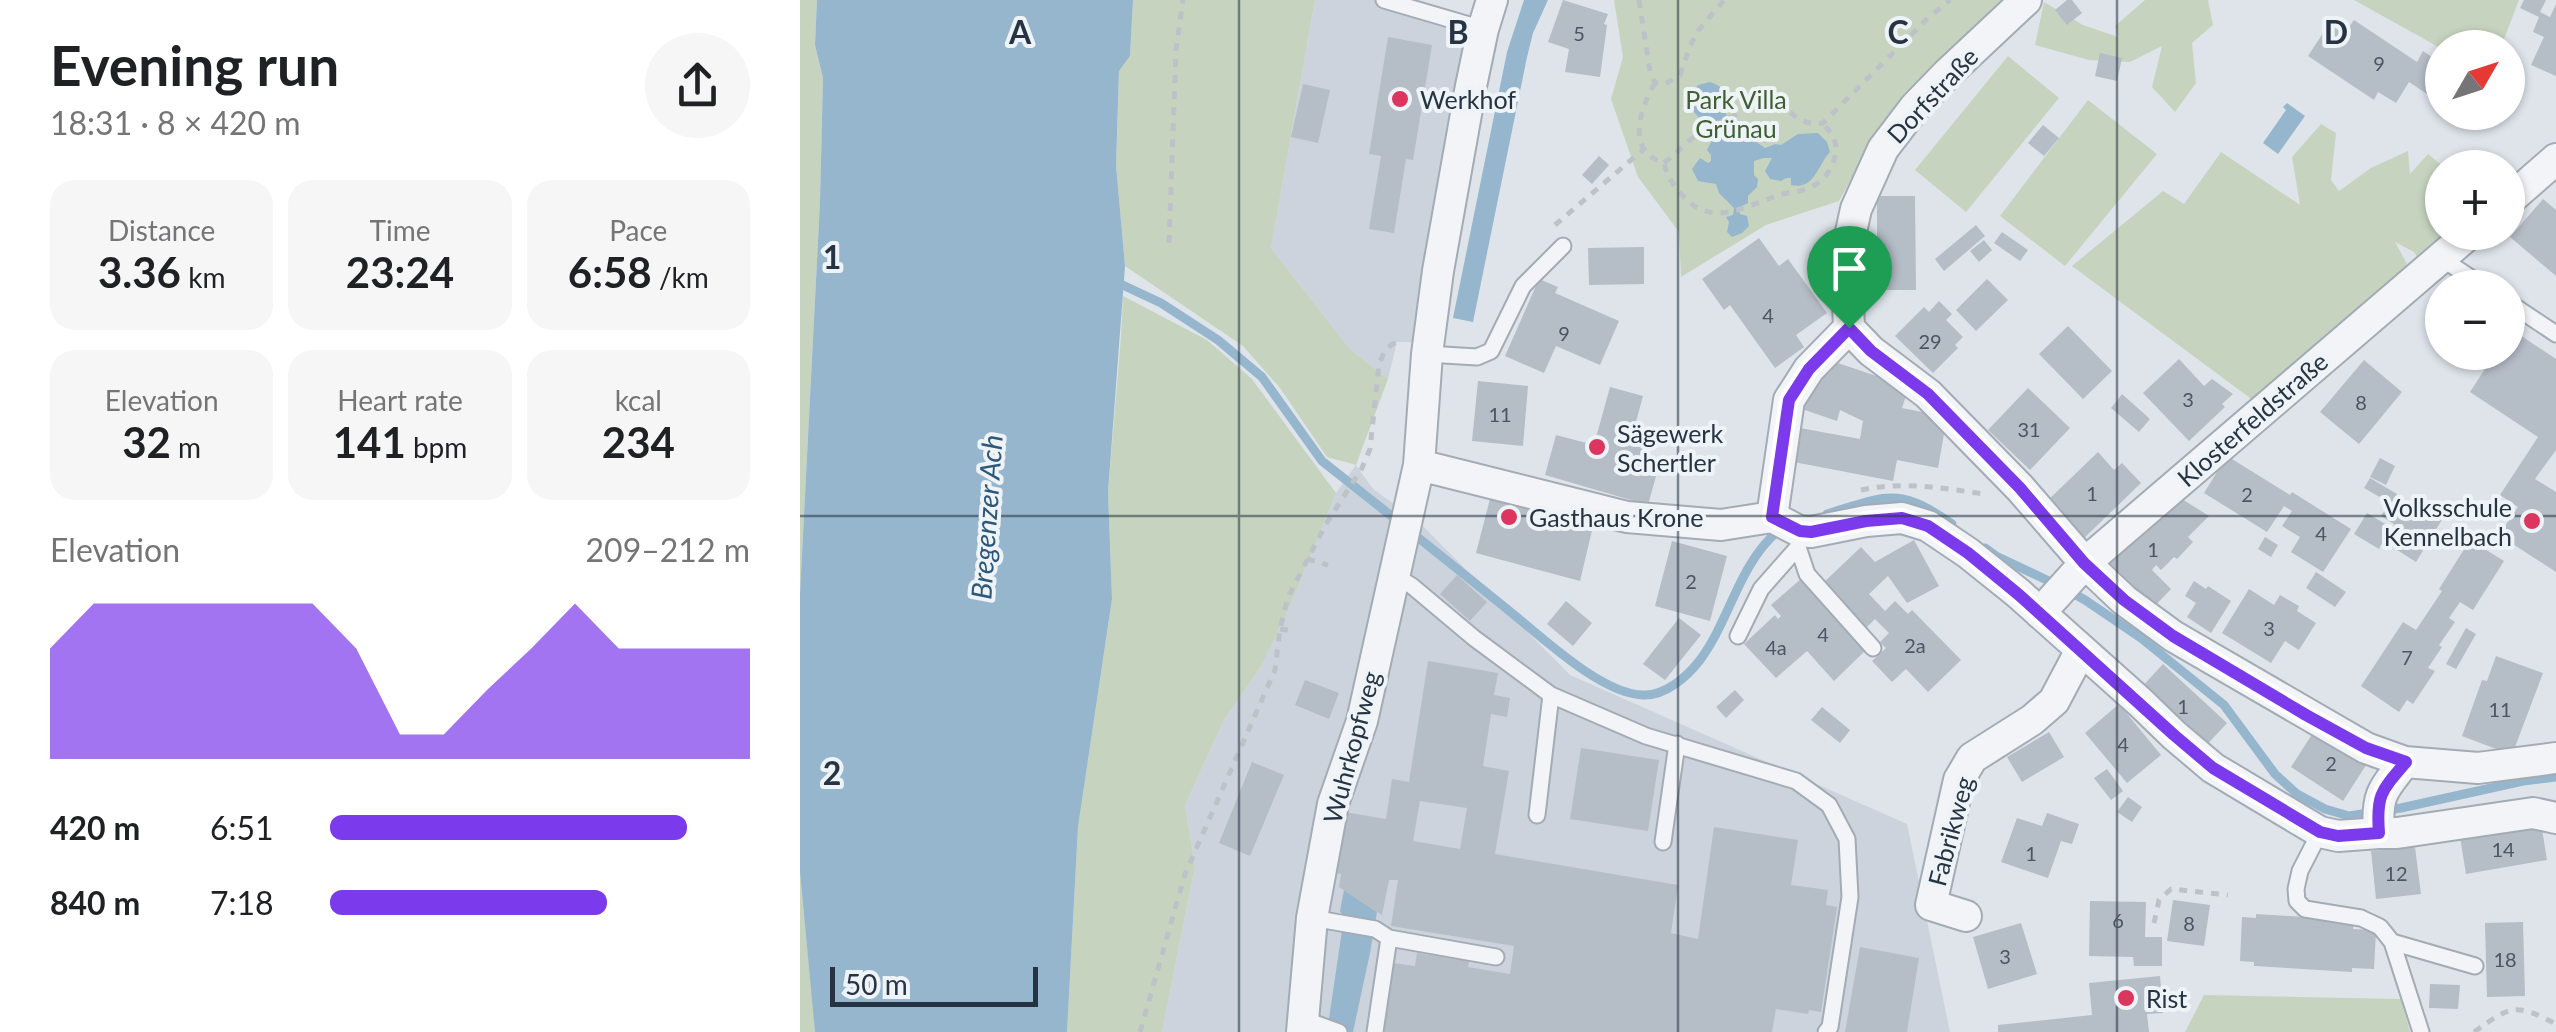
<!DOCTYPE html>
<html lang="en">
<head>
<meta charset="utf-8">
<style>
  :root { --surface:#fff; --page:#f6f6f6; --text:#202124; --muted:#757577; --accent:#7c3aed }
  body { margin:0; font-family:Lato,sans-serif; background:var(--page); color:var(--text); height:100vh; display:flex; flex-direction:column; font-size:38px; white-space:nowrap }
  * { box-sizing:border-box; margin:0 }
  p { font-size:32px; color:var(--muted) }
  .icon { flex:none; width:55px; height:55px; fill:none; stroke:currentColor; stroke-width:2; stroke-linecap:round; stroke-linejoin:round }
  .map { position:relative; flex:1; overflow:hidden }
  .drawer { display:flex; flex-direction:column; background:var(--surface); width:800px }
  .drawer>* { flex:none }
  .needle { width:65px; rotate:51deg }
  .tools { position:absolute; left:1625px; top:30px; display:grid; gap:20px }
  .tools a { display:grid; place-items:center; width:100px; height:100px; border-radius:50%; background:var(--surface); box-shadow:0 2px 8px #0004; font-size:50px }
  .scale { position:absolute; left:30px; bottom:25px; width:208px; box-sizing:border-box; padding-left:10px; border:5px solid #263342; border-top:0; font-size:28px; line-height:35px; white-space:nowrap; color:#263342; -webkit-text-stroke:8px #eef3f7; paint-order:stroke }
  .pin { position:absolute; display:grid; place-items:center; width:85px; height:85px; color:#fff; margin:-102px -42px; border-radius:50% 50% 50% 0; rotate:-45deg; box-shadow:0 0 10px #0007 }
  .pin .icon { rotate:45deg }
  .round { display:grid; place-items:center; flex:none; width:105px; height:105px; border-radius:52px; background:var(--page) }
  .head { display:flex; align-items:center; justify-content:space-between; height:170px; padding:0 50px }
  h1 { font-size:55px; font-weight:700; line-height:75px }
  .stats { display:grid; grid-template-columns:repeat(3,1fr); gap:15px; height:170px; padding:10px 50px }
  .stats div { display:grid; align-content:center; border-radius:25px; background:var(--page); text-align:center }
  .stats b { font-size:42px; font-weight:700 }
  .stats small { font-size:28px; font-weight:400 }
  .stats p { font-size:28px }
  .chart { height:280px; padding:20px 50px }
  .chart p { display:flex; justify-content:space-between }
  .chart svg { width:100%; height:180px; margin-top:10px; fill:var(--accent); opacity:.7 }
  ul { padding:0 50px; list-style:none; font-size:32px }
  li { display:grid; grid-template-columns:160px 120px 1fr; align-items:center; height:75px }
  li i { height:25px; border-radius:12px; background:var(--accent) }
  main { display:flex; flex:1; min-height:0 }
  .map>svg:first-child { display:block }
  .built { fill:#ccd3dc }
  .green { fill:#c6d4bf }
  .water { fill:#96b6cd }
  .lines { fill:none; stroke-linecap:round; stroke-linejoin:round }
  .stream { stroke:#96b6cd; stroke-width:9 }
  .building { fill:#b5bdc7; fill-rule:evenodd }
  .service-casing { stroke:#a3abb4; stroke-width:19 }
  .minor-casing { stroke:#a3abb4; stroke-width:34 }
  .path { stroke:#bdc2c8; stroke-width:5; stroke-dasharray:8 8; stroke-linecap:butt }
  .service { stroke:#f2f4f7; stroke-width:15 }
  .minor { stroke:#f2f4f7; stroke-width:30 }
  .route-casing { stroke:#fff; stroke-width:20 }
  .route { stroke:#7c3aed; stroke-width:12 }
  .grid { fill:none; stroke:#263342; stroke-width:2.5; stroke-opacity:0.55 }
  .poi-dot { fill:#dc365e; stroke:#eef3f7; stroke-width:4 }
  .labels { text-anchor:middle; dominant-baseline:central; stroke-width:8; stroke-linejoin:round; paint-order:stroke }
  .number-label { font-size:20px; fill:#4a5663 }
  .street-label { font-size:25px; fill:#263342; stroke:#eef3f7 }
  .poi-label { font-size:25px; fill:#263342; stroke:#eef3f7; text-anchor:start }
  .park-label { font-size:25px; fill:#3e5f32; stroke:#eef3f7 }
  .water-label { font-size:28px; font-style:italic; fill:#2c567a; stroke:#eef3f7 }
  .grid-label { font-size:32px; text-anchor:middle; font-weight:bold; fill:#263342; stroke:#eef3f7; stroke-width:8; stroke-linejoin:round; paint-order:stroke }
</style>
</head>
<body>
<main>
<section class="drawer">
<div class="head"><div><h1>Evening run</h1><p>18:31 · 8 × 420 m</p></div><a class="round"><svg class="icon" aria-label="share" viewBox="0 0 24 24"><path d="M12 15V3M7 8l5-5 5 5M5 13v7h14v-7"/></svg></a></div>
<div class="stats">
<div><p>Distance</p><b>3.36<small> km</small></b></div>
<div><p>Time</p><b>23:24</b></div>
<div><p>Pace</p><b>6:58<small> /km</small></b></div>
</div>
<div class="stats">
<div><p>Elevation</p><b>32<small> m</small></b></div>
<div><p>Heart rate</p><b>141<small> bpm</small></b></div>
<div><p>kcal</p><b>234</b></div>
</div>
<div class="chart"><p><span>Elevation</span>209–212 m</p>
<svg viewBox="0 0 160 44" preserveAspectRatio="none"><path d="M0 44V17L10 6L20 6L30 6L40 6L50 6L60 6L70 17L80 38L90 38L100 27L110 17L120 6L130 17L140 17L150 17L160 17V44z"/></svg>
</div>
<ul>
<li><b>420 m</b>6:51<i style="width:85%"></i></li>
<li><b>840 m</b>7:18<i style="width:66%"></i></li>
</ul>
</section>
<div class="map">
<svg width="1756" height="1032" viewBox="0 0 1756 1032">
  <rect width="100%" height="100%" fill="#dee4ea"/>
  <!-- built -->
  <path class="built" d="M515,0H598L676,23L617,342H597L588,379L550,349L471,248Z
    M556,465L573,489L618,521L770,675L1107,824L1150,1032H362L395,866L385,805L424,720L462,665L490,606L536,493Z"/>
  <!-- green -->
  <path class="green" d="M0,0H17L15,45L23,78L20,202L0,594Z
    M333,0H515L471,248L550,349L588,379L556,465L527,457L480,388L443,346L325,266L316,165L319,71L330,56Z
    M814,0H1210L1077,132L1039,201L966,225L881,277L879,232L838,177L811,99L823,57Z
    M1345,0H1408L1413,25L1392,43L1396,83L1375,112L1352,87L1362,46L1330,62L1289,60L1235,45L1244,2L1283,25L1318,37L1315,26Z
    M1554,0H1719L1701,47L1642,49Z
    M1208,56L1259,98L1166,212L1115,170Z
    M1288,100L1357,154L1265,266L1200,216Z
    M1521,124L1536,133L1531,180L1539,191L1571,168L1608,151L1610,174L1628,154L1644,167L1642,168V188L1635,212L1642,213V232L1657,233L1620,261L1614,252L1595,242L1607,264L1601,272L1603,274L1454,401L1272,266L1363,191L1384,204L1421,152L1500,205L1492,157Z
    M323,296L407,340L452,379L536,493L490,606L462,665L424,720L385,805L395,866L362,1032H267L278,827L312,599L308,492L321,336Z
    M0,872L14,1017L15,1032H0Z
    M1404,995L1601,999L1610,1032H1385Z"/>
  <!-- water -->
  <path class="water" d="M17,0H333L330,56L319,71L316,165L325,266L308,492L312,599L278,827L267,1032H15L0,872V594L20,202L23,78L15,45Z
    M724,0H748L733,33L727,57L673,322L653,318L707,52Z
    M910,82C934,90 922,101 927,117C929,125 934,135 937,140L949,137L965,148L975,144L981,145L998,134L1018,133L1027,142L1030,152C1017,166 1015,190 991,185V178H986L981,181L970,179L965,171L972,158H964L954,161V175L958,179L957,187L948,196V203L938,208L940,214L947,216L949,226L942,233L932,237L927,232L929,222L926,217L933,215L934,208L919,193L916,184L898,181L892,169L900,158L908,163L911,161V155L907,150L914,136C905,119 893,118 887,97L898,85Z
    M1487,103L1505,116L1478,154L1463,143L1486,110L1483,107Z
    M544,890L577,912L570,953L553,1032H527L544,917L540,911Z"/>
  <g class="lines">
    <!-- stream -->
    <path class="stream" d="M314,281L361,303L418,340L462,377L522,461L599,522
      M1027,514C1086,496 1098,486 1152,524
      M611,532C645,559 680,587 713,614C744,639 802,694 843,695C865,696 887,677 900,660C931,618 938,565 979,530
      M1185,548L1196,556L1255,584
      M1269,591L1285,600L1341,638L1424,705L1475,774L1497,794L1525,809L1549,816L1601,808L1723,781L1756,777"/>
  </g>
  <!-- building -->
  <path class="building" d="M763,0L808,14L804,24L807,25L800,77L765,72L769,49L748,42Z
    M1267,0H1272L1282,13L1267,25L1255,10Z
    M1724,0H1746L1740,12L1750,17L1756,4V76L1731,65L1744,37L1733,32L1739,17L1720,8Z
    M1554,20L1617,62L1623,51L1642,64V104L1609,82L1596,103L1578,92L1574,100L1508,56L1529,24L1544,34Z
    M588,37L632,45L613,160L606,159L594,233L569,229L581,156L569,154Z
    M1300,53L1322,58L1317,81L1295,76Z
    M503,84L530,90L518,143L491,137Z
    M1243,125L1259,138L1244,156L1228,143Z
    M799,156L809,165L792,184L782,175Z
    M1077,196H1115L1116,290H1078L1077,258H1071V240H1077Z
    M1743,199L1756,210V276L1710,237Z
    M1176,225L1185,236L1144,271L1135,259Z
    M1202,232L1228,250L1220,261L1194,243Z
    M959,238L979,266L988,259L1027,313L996,335L1004,347L975,368L930,305L924,310L902,279Z
    M1184,240L1192,250L1179,262L1170,251Z
    M844,247V284L789,285L788,248Z
    M739,279L758,287L755,293L819,321L800,365L756,346L744,373L705,356Z
    M1187,279L1208,300L1176,331L1156,310Z
    M1139,301L1152,314L1146,320L1163,337L1155,345L1158,348L1133,373L1095,336L1124,307L1129,312Z
    M1268,326L1312,371L1283,399L1239,354Z
    M1711,329L1756,359V450L1735,479L1756,492V572L1699,535L1718,507L1700,495L1738,437L1670,392L1696,352H1708V335Z
    M1379,359L1404,386L1412,379L1433,394L1422,404L1425,407L1389,441L1343,393Z
    M1564,360L1602,392L1559,444L1520,412Z
    M1032,361L1109,387L1102,408L1147,417L1138,468L1097,460L1093,481L994,462L1000,428L1060,439L1063,421L1040,410L1037,421L999,408Z
    M678,381L728,386L723,446L672,441Z
    M810,387L843,396L834,429L829,428L825,443L847,449L843,465L858,469L848,505L745,475L756,435L794,445Z
    M1228,388L1270,428L1230,470L1188,430Z
    M1322,394L1350,419L1339,432L1311,408Z
    M1298,452L1314,470L1322,463L1341,483L1280,542L1244,504Z
    M1427,456L1490,495L1492,492L1551,529L1523,572L1491,552L1500,537L1482,526L1492,511L1484,506L1467,532L1404,493Z
    M1580,458L1595,466L1586,485L1570,477Z
    M1570,478L1597,494L1592,504L1564,488Z
    M1374,494L1409,516L1388,537L1393,542L1377,559L1374,557L1361,570L1356,565L1352,570L1371,589L1351,610L1305,565Z
    M691,495L794,522L780,581L676,553Z
    M1612,499L1643,518L1616,562L1583,541L1579,549L1554,534L1567,513L1592,528L1594,524L1581,516L1589,504L1603,512Z
    M1465,537L1478,545L1471,557L1458,549Z
    M1114,540L1139,586L1107,603L1088,576L1069,594L1085,611L1095,601L1108,614L1112,610L1161,660L1128,692L1106,669L1092,682L1072,661L1086,648L1080,642L1089,633L1075,619L1066,628L1050,610L1048,613L1021,585L1061,547L1075,562Z
    M1670,540L1704,561L1673,610L1660,602L1649,618L1655,622L1639,645L1642,647L1628,668L1635,671L1613,704L1607,700L1599,712L1561,686L1603,622L1616,630L1642,591L1639,589Z
    M872,541L927,556L910,621L855,606Z
    M1516,572L1546,592L1535,607L1506,588Z
    M657,575L687,602L670,621L640,594Z
    M1002,578L1067,649L1034,681L1007,651L976,678L944,644L975,615L978,619L981,616L971,605Z
    M1394,581L1406,589L1408,586L1431,601L1411,633L1387,617L1396,603L1385,596Z
    M1449,589L1474,605L1480,595L1499,606L1497,611L1516,623L1499,650L1485,641L1471,663L1422,633Z
    M766,601L792,623L773,646L747,624Z
    M879,618L901,635L865,680L843,664Z
    M1666,628L1676,634L1656,669L1646,664Z
    M1696,656L1743,673L1712,755L1662,736L1682,680L1687,681Z
    M628,661L698,673L694,695L710,698L707,717L691,714L683,766L709,771L695,854L878,885L871,933L898,939L914,827L998,840L991,885L1028,890L1026,905L1037,907L1021,1012L1009,1010L1008,1014L976,1009L972,1032H582L593,963L615,966L617,953L669,961L668,967L710,974L714,946L591,926L598,880H589L582,915L539,887L541,874L535,873L545,812L586,819L592,779L609,782ZM620,801L667,808L660,849L613,841Z
    M1363,664L1427,723L1403,749L1339,690Z
    M505,680L539,693L529,719L495,705Z
    M935,690L944,700L926,718L916,707Z
    M1319,704L1361,755L1327,783L1285,733Z
    M1022,707L1050,730L1040,743L1011,720Z
    M1518,725L1570,759L1543,801L1491,767Z
    M1249,732L1264,757L1222,782L1207,757Z
    M781,748L859,760L848,831L770,819Z
    M452,762L484,775L450,856L419,843Z
    M1307,769L1323,791L1311,800L1294,778Z
    M1328,797L1342,807L1332,822L1317,812Z
    M1247,813L1279,824L1272,844L1261,841L1248,878L1201,862L1217,818L1242,826Z
    M1741,823L1747,860L1666,874L1660,837Z
    M1615,847L1621,894L1576,899L1571,851Z
    M1373,900L1410,905L1404,946L1367,941Z
    M1290,901L1346,902L1345,937H1362V966H1334L1333,957L1289,956Z
    M1456,914L1554,920L1553,929L1576,930L1574,969L1552,968V972L1454,966V962L1440,961L1442,917L1456,918Z
    M1723,922L1725,996L1687,997L1685,923Z
    M1221,923L1237,974L1188,989L1173,937Z
    M1060,947L1119,958L1107,1032H1045Z
    M1360,976L1363,1013L1347,1014L1349,1032H1198V1025L1292,1015L1289,983Z
    M1630,984L1660,985L1658,1009L1629,1008Z"/>
  <g class="lines">
    <!-- service casing -->
    <g class="service-casing">
      <path id="service" d="M584,0L683,29
        M1641,258L1686,288
        M1708,302L1756,334
        M627,354L677,357L691,351L723,286L763,246
        M999,531L998,547L1007,574L1073,648
        M594,575L612,586L674,638L751,695L846,736L996,781L1029,805L1047,839L1050,897L1030,1027L1026,1032
        M938,636L961,589L998,547
        M737,815L751,695
        M1520,832L1500,871L1496,889L1497,901L1505,909L1561,918L1580,927L1592,942L1621,1032
        M863,842L877,744
        M512,918L575,929L589,938
        M1592,942L1675,966
        M503,1019L539,1032
        M575,1032L589,938L696,957"/>
    </g>
    <!-- minor casing -->
    <g class="minor-casing">
      <path id="minor" d="M1226,0L1147,74L1115,107L1083,149L1056,209L1046,255L1049,328L1071,351L1128,394L1220,488L1285,563L1324,600L1373,636L1566,748L1605,762L1678,768L1756,758
        M1708,201L1756,159
        M619,465L827,517L921,525L972,517L999,531L1011,532L1066,521L1102,518L1128,526L1168,553L1218,593L1341,703L1374,735L1413,768L1520,832L1538,836L1579,833C1576,796 1582,790 1605,762
        M972,517L989,400L1009,369L1049,328
        M1240,613L1285,563L1671,232
        M1579,833H1597L1733,813L1756,818
        M1166,916L1131,905L1159,780L1172,758L1232,720L1254,701L1281,650
        M502,1032L512,918L533,804L562,721L619,465L627,354L638,271L671,86L683,29L692,0"/>
    </g>
    <!-- path -->
    <path class="path" d="M839,0L850,72L855,83L865,84L880,75L890,46L898,31L924,0
      M855,83C840,109 825,151 864,163C867,177 874,186 884,197C912,228 946,206 979,195C988,192 1000,192 1009,188C1028,181 1042,155 1033,136C1030,131 1026,128 1023,123
      M864,163C875,155 883,145 894,137C911,126 954,103 974,106C997,110 994,126 1023,123L1127,19L1150,0
      M755,225L844,149
      M369,243L376,50L383,0
      M1061,490C1103,481 1143,488 1184,494
      M507,559L528,565
      M480,629L493,631
      M1354,923L1359,900L1371,889L1428,895
      M340,1032L385,874L475,670L480,629L488,597L526,524L562,468L570,449L579,364C584,352 588,343 602,341
      M1674,1032C1711,1006 1714,1002 1756,1024"/>
    <!-- service -->
    <use href="#service" class="service"/>
    <!-- minor -->
    <use href="#minor" class="minor"/>
  </g>
  <g class="lines">
    <!-- route casing -->
    <g class="route-casing">
      <path id="route" d="M1049,328L1071,351L1128,394L1220,488L1284,563L1324,600L1373,636L1506,715L1566,748L1606,762C1581,791 1576,795 1579,833L1538,836L1520,832L1413,768L1374,735L1218,594L1168,553L1128,526L1102,518L1066,521L1011,532L1000,531L972,517L989,400L1009,369Z"/>
    </g>
    <!-- route -->
    <use href="#route" class="route"/>
  </g>
  <!-- grid -->
  <path class="grid" d="M439,0V1032M878,0V1032M1317,0V1032M0,516H1756"/>
  <!-- markers -->
  <g class="poi-dot">
    <circle cx="600" cy="99" r="10"/>
    <circle cx="797" cy="447" r="10"/>
    <circle cx="709" cy="517" r="10"/>
    <circle cx="1732" cy="521" r="10"/>
    <circle cx="1326" cy="998" r="10"/>
  </g>
  <g class="labels">
    <!-- number labels -->
    <g class="number-label">
      <text x="779" y="33">5</text>
      <text x="1579" y="63">9</text>
      <text x="968" y="315">4</text>
      <text x="764" y="333">9</text>
      <text x="1130" y="341">29</text>
      <text x="1388" y="399">3</text>
      <text x="1561" y="402">8</text>
      <text x="700" y="414">11</text>
      <text x="1229" y="429">31</text>
      <text x="1292" y="493">1</text>
      <text x="1447" y="494">2</text>
      <text x="1521" y="533">4</text>
      <text x="1353" y="549">1</text>
      <text x="891" y="581">2</text>
      <text x="1469" y="628">3</text>
      <text x="1023" y="634">4</text>
      <text x="1115" y="645">2a</text>
      <text x="976" y="647">4a</text>
      <text x="1607" y="657">7</text>
      <text x="1383" y="706">1</text>
      <text x="1700" y="709">11</text>
      <text x="1323" y="744">4</text>
      <text x="1531" y="763">2</text>
      <text x="1703" y="849">14</text>
      <text x="1231" y="853">1</text>
      <text x="1596" y="873">12</text>
      <text x="1318" y="920">6</text>
      <text x="1389" y="923">8</text>
      <text x="1205" y="956">3</text>
      <text x="1705" y="959">18</text>
    </g>
    <!-- street labels -->
    <g class="street-label">
      <text transform="translate(1132 95) rotate(-47)">Dorfstraße</text>
      <text transform="translate(1452 419) rotate(-41)">Klosterfeldstraße</text>
      <text transform="translate(551 747) rotate(-75)">Wuhrkopfweg</text>
      <text transform="translate(1150 831) rotate(-75)">Fabrikweg</text>
    </g>
    <!-- poi labels -->
    <g class="poi-label">
      <text x="620" y="99">Werkhof</text>
      <text x="817" y="433">Sägewerk<tspan x="817" dy="29">Schertler</tspan></text>
      <text x="1712" y="507" text-anchor="end">Volksschule<tspan x="1712" dy="29">Kennelbach</tspan></text>
      <text x="729" y="517">Gasthaus Krone</text>
      <text x="1346" y="998">Rist</text>
    </g>
    <!-- park labels -->
    <g class="park-label">
      <text x="936" y="99">Park Villa<tspan x="936" dy="29">Grünau</tspan></text>
    </g>
    <!-- water labels -->
    <g class="water-label">
      <text transform="translate(186 517) rotate(-86)">Bregenzer Ach</text>
    </g>
  </g>
  <g class="grid-label">
    <text x="220" y="44">A</text>
    <text x="658" y="44">B</text>
    <text x="1098" y="44">C</text>
    <text x="1536" y="44">D</text>
    <text x="32" y="269">1</text>
    <text x="32" y="785">2</text>
  </g>
</svg>
<div class="tools">
<a><svg class="needle" viewBox="-14 -14 28 28"><path d="M0-13l5 13h-10z" fill="#e53935"/><path d="M0 13l5-13h-10z" fill="#757577"/></svg></a>
<a>+</a>
<a>−</a>
</div>
<div class="scale">50 m</div>
<div class="pin" style="left:1049px;top:328px;background:#1e9e55"><svg class="icon" aria-label="arrive" viewBox="0 0 24 24"><path d="M6 21V4h12l-3 4 3 4H6"/></svg></div>
</div>
</main>
</body>
</html>
